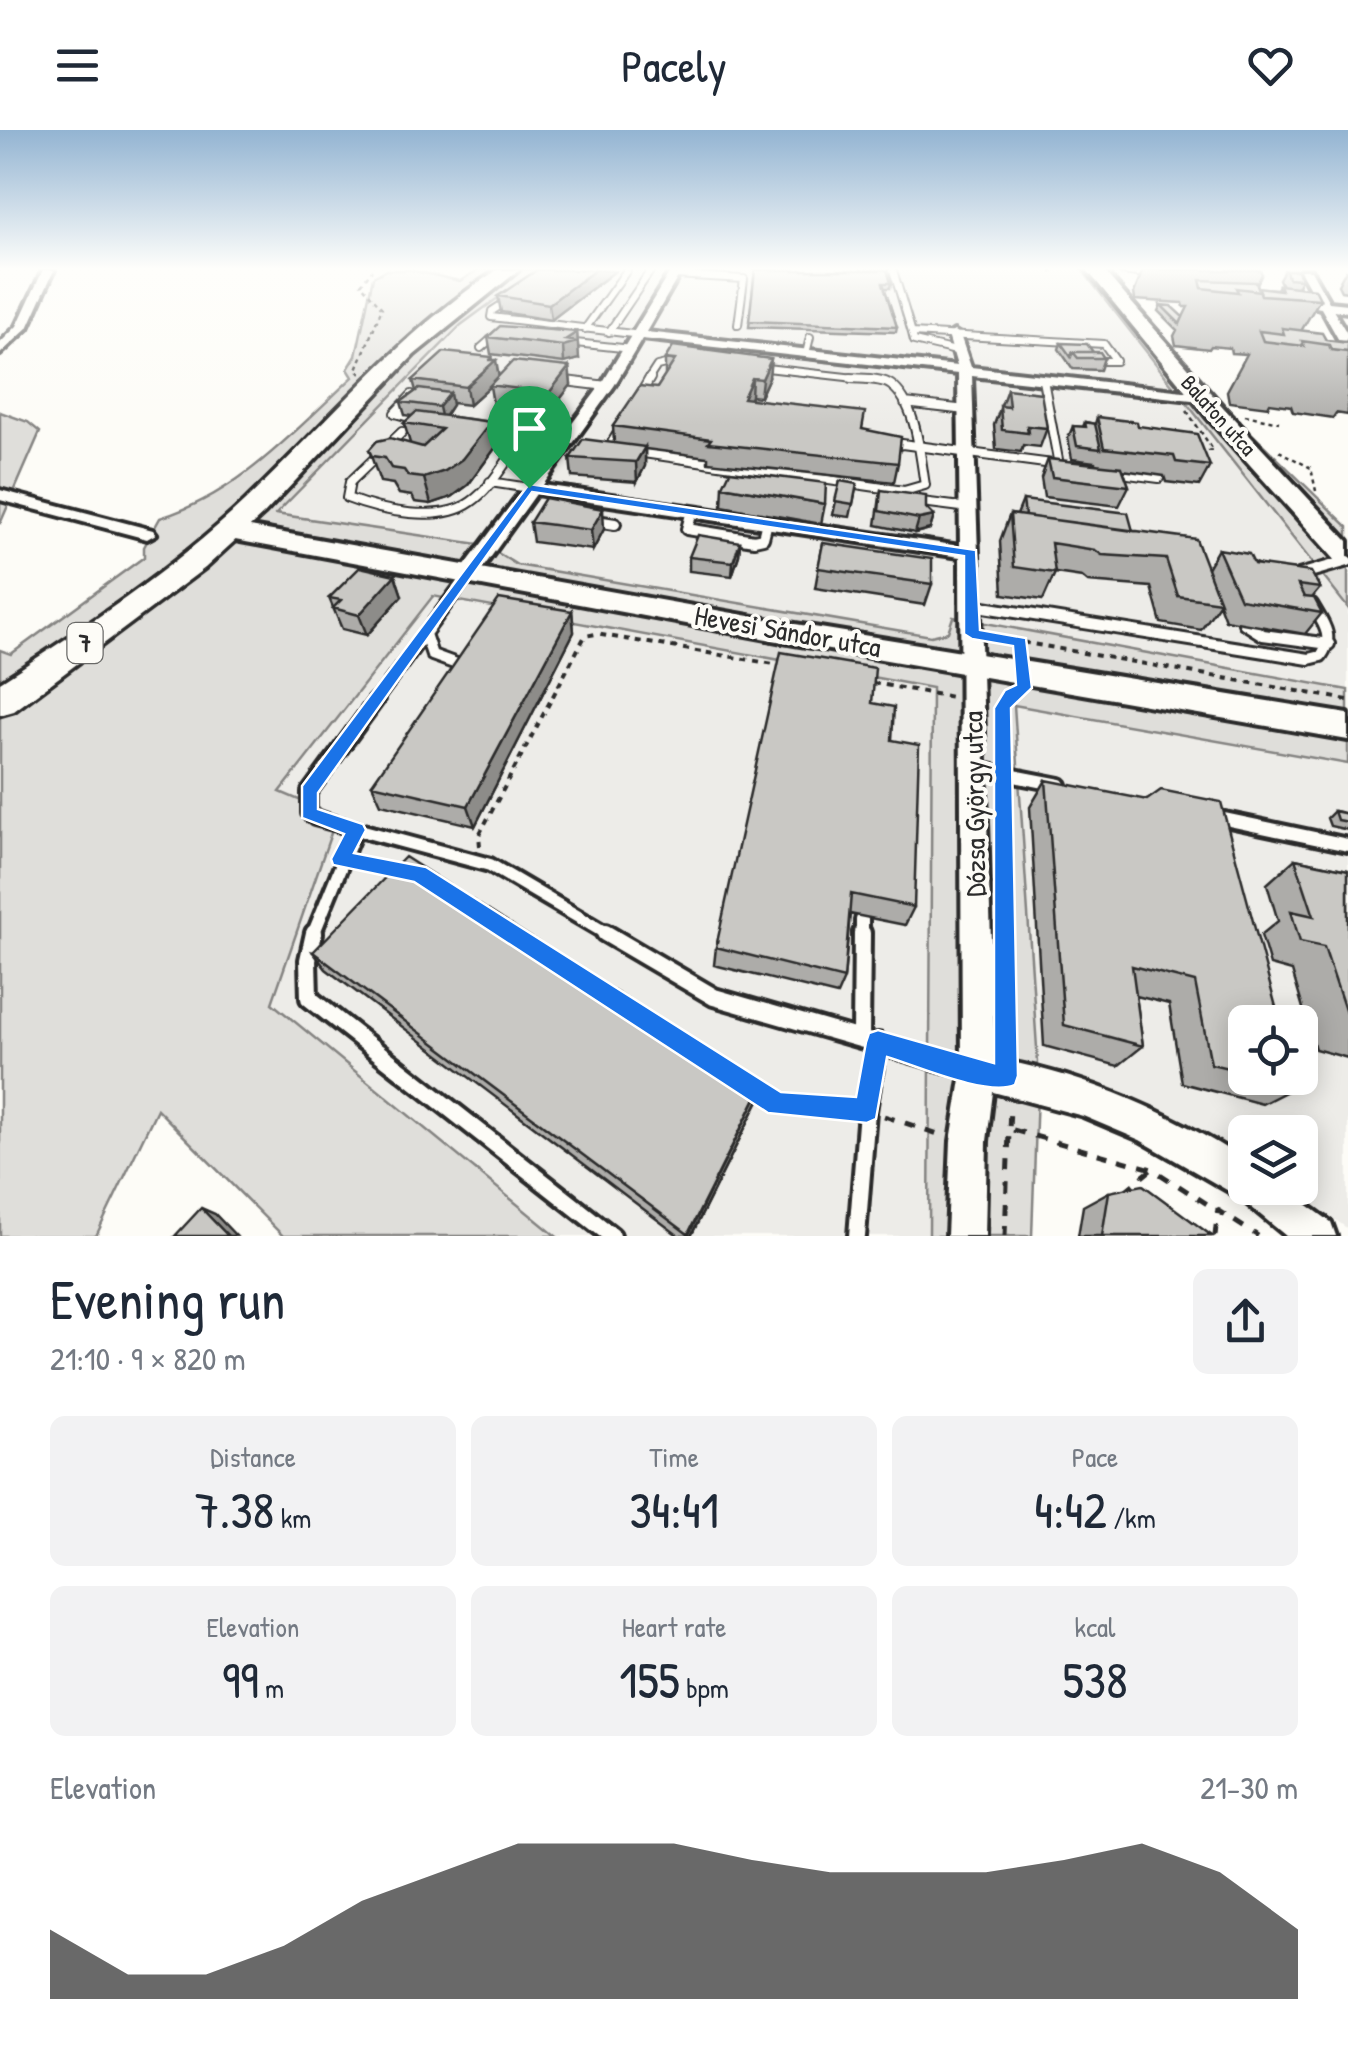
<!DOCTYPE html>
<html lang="en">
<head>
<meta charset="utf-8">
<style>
  :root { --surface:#fff; --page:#f2f2f3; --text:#1f2937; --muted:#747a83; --accent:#2b2b2b }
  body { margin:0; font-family:"Patrick Hand",sans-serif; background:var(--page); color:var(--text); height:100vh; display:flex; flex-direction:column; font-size:38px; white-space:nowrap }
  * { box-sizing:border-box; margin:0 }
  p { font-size:32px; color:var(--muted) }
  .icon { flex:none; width:55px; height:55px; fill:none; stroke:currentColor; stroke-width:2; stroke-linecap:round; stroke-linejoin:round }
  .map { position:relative; height:1106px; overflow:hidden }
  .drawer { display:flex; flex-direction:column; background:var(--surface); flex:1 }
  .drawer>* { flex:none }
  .fabs { position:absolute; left:1228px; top:875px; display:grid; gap:20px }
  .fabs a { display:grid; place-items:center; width:90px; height:90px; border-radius:15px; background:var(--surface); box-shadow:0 5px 25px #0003; font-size:50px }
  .pin { position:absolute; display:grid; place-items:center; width:85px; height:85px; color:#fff; margin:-102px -42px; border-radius:50% 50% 50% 0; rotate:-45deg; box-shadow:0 0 10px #0007 }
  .pin .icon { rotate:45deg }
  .round { display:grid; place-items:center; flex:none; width:105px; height:105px; border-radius:15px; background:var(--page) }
  .summary { display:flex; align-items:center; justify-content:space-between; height:170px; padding:0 50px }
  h1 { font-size:55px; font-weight:600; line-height:75px }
  .stats { display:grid; grid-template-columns:repeat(3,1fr); gap:15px; height:170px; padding:10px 50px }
  .stats div { display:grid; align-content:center; border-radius:15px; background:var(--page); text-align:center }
  .stats b { font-size:50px; font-weight:600 }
  .stats small { font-size:28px; font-weight:400 }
  .stats p { font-size:28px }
  .chart { height:280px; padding:20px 50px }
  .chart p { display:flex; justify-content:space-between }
  .chart svg { width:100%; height:180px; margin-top:10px; fill:var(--accent); opacity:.7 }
  header { display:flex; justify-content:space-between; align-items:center; height:130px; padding:0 50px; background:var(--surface); font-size:45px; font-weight:600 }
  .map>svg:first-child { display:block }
  .built { fill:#edece8; fill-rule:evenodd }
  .green { fill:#dfdeda; stroke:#858482; stroke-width:2.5 }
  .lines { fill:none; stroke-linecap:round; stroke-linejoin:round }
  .lane-far4-casing { stroke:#2b2b2b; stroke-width:10 }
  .lane-far3-casing { stroke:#2b2b2b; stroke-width:12 }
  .lane-far2-casing { stroke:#2b2b2b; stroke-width:16 }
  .lane-far1-casing { stroke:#2b2b2b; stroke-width:20 }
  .lane-casing { stroke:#2b2b2b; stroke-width:24 }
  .street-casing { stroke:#2b2b2b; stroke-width:8 }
  .secondary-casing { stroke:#2b2b2b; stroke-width:8 }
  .primary-casing { stroke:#2b2b2b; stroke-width:7 }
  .path-far2 { stroke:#2b2b2b; stroke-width:2.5; stroke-dasharray:4 4; stroke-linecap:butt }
  .path-far1 { stroke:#2b2b2b; stroke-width:4; stroke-dasharray:6 6; stroke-linecap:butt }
  .path { stroke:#2b2b2b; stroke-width:5; stroke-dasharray:11 11; stroke-linecap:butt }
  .lane-far4 { stroke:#fdfcf7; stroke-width:6 }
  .lane-far3 { stroke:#fdfcf7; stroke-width:8 }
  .lane-far2 { stroke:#fdfcf7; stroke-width:10 }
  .lane-far1 { stroke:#fdfcf7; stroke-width:12 }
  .lane { stroke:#fdfcf7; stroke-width:16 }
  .street { fill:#fdfcf7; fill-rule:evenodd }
  .secondary { fill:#fdfcf7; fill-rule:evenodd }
  .primary { fill:#fdfcf7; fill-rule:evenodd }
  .wall { fill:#adaca9; stroke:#2b2b2b; stroke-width:2.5 }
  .shaded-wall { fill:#8d8c89; stroke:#2b2b2b; stroke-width:2.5 }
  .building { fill:#c9c8c4; stroke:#2b2b2b; stroke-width:2.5 }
  .route { fill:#1a73e8; stroke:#fff; stroke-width:2.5; fill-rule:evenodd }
  .labels { text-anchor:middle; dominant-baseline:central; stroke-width:8; stroke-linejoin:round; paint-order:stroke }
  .far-street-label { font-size:22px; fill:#2b2b2b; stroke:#fdfcf7 }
  .shield { fill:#fdfcf7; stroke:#6a6a68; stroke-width:2.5 }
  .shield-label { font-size:25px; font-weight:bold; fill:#2b2b2b }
  .street-label { font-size:28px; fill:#2b2b2b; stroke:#fdfcf7 }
</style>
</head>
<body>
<header><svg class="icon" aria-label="menu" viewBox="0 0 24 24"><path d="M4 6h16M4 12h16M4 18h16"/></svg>Pacely<svg class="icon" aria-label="heart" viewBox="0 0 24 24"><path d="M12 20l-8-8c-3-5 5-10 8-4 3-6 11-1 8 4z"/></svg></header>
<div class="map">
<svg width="1348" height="1106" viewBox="0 0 1348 1106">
  <rect width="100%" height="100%" fill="#fdfcf7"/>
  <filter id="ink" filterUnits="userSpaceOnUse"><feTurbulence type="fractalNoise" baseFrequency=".01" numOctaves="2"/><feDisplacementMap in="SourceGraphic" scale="20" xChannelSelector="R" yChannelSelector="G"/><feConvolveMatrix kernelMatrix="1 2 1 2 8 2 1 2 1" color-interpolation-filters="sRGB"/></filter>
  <g filter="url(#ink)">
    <!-- built -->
    <path class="built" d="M536,140H1082L1348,478V560L953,487L949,502L932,506L517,435L485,415L275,384L461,195Z
      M433,466L933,558L929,1106H556L272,873L337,687L280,663Z
      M1014,574L1348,634V1099L1292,1058H1300V1002H1245V1026L1189,993L1038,933ZM1245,892H1300V948H1245Z"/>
    <!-- green -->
    <path class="green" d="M386,140H410L460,151L478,140H536L461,195L276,384L485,415L517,435L931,506L948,502L953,487L1348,560V634L1014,575L1038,933L1032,1106H929L932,558L433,466L280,662L337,686L272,873L556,1106H283L157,979L96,1106H0V520L11,524L144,427V417L160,388C239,364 294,301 353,247L348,239L356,226L373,147Z
      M1082,140H1108L1211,264L1348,397V478Z
      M0,282L28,292L40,302L0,394Z"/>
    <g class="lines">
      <!-- lane-far4 casing -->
      <g class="lane-far4-casing">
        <path id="lane-far4" d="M893,140L912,203L1104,214L1116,231H1090
          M1122,141L1154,145
          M675,145L744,149L738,195
          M512,168L492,181L491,187L641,205
          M585,199L627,140
          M609,202L651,140
          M912,203L914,211L960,222
          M566,212L632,219
          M481,218L497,204
          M806,224L810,207
          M648,250L657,236L687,229L873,250"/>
      </g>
      <!-- lane-far3 casing -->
      <g class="lane-far3-casing">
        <path id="lane-far3" d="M650,248L609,318L904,361L925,355C920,326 917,274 891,255C882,248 863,249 851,248
          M557,250L607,256
          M1043,250L1059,335
          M412,265L395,283L420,290
          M905,273L966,280
          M478,298L565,310
          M402,302L350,352L347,368C380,381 440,394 471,372C490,359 503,335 517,317
          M887,319L902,314L1060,335
          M1113,342L1159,348
          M490,352L529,358
          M914,371L969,378
          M690,390L692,382"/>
      </g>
      <!-- lane-far2 casing -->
      <g class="lane-far2-casing">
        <path id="lane-far2" d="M690,388L687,399L754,410L763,408L767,392
          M590,390L615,394
          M1299,445L1348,431
          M971,475L1309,529L1321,526C1335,506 1323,493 1312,474
          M1244,493L1263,505L1329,514
          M425,504L432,525L462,536
          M375,572L468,445"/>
      </g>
      <!-- lane-far1 casing -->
      <g class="lane-far1-casing">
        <path id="lane-far1" d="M377,569L309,662V683L315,688L490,735L609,805
          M973,638L1060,655
          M1215,687L1348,715
          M313,805L356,699
          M862,805V790"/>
      </g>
      <!-- lane casing -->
      <g class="lane-casing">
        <path id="lane" d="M314,803L308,830L309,868L612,1106
          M605,803L714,867L975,942
          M861,907L862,803
          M857,1106L867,981L878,912"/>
      </g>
      <!-- street casing -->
      <g class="street-casing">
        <path id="street" d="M43,140H54L28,198L0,224V213L17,196Z
          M671,140H682L646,202L957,236L948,205L954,201L960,205L971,237L1201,263L1208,267L1201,271L972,246L995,929C1083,944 1170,982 1245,1030V1058H1284L1331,1092L1336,1106H1286L1239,1067L1140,1010L1083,986L993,962L987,1011L985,1106H947L951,1011L962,943L960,427L536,364L475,449H461L458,445L601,255ZM642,209L958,244L960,416L543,355L614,256Z
          M1300,140H1311L1329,172L1348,174V182L1333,180L1348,205V220L1342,216L1321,178L1281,171L1287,168L1317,171Z
          M0,360L153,400L156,404L147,409L0,370Z"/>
      </g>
      <!-- secondary casing -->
      <g class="secondary-casing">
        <path id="secondary" d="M1087,140H1103L1223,277L1348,411V435L1338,433L1207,287Z
          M228,393L783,492L1348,584V610L783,512L219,407L215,401Z"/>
      </g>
      <!-- primary casing -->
      <g class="primary-casing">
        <path id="primary" d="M497,140H519L414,225L264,384L205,438L14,581L0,585V552C85,497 171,441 245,371C328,292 400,203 497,140Z"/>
      </g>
      <!-- path-far2 -->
      <path class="path-far2" d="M1051,140L1054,145
        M361,244L357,239L382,178L361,154L372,140
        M1187,281L1213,320L1200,322
        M1245,285L1279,292
        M1279,321L1311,338L1316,361"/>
      <!-- path-far1 -->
      <path class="path-far1" d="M991,507L1021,512
        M1022,522L1021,512L1348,570
        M873,553L952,567
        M1004,627L1002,577L1016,562
        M1005,662L1006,805
        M480,716L479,705L585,506L596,504L780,535
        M359,733L398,740"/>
      <!-- path -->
      <path class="path" d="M1006,803V912
        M758,962L777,974L850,979
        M884,986L941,1005
        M1013,1000L1152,1039L1258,1106
        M1125,1061L1152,1039
        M1005,1106L1010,976
        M1215,1106L1218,1078"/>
      <!-- lane-far4 -->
      <use href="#lane-far4" class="lane-far4"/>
      <!-- lane-far3 -->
      <use href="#lane-far3" class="lane-far3"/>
      <!-- lane-far2 -->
      <use href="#lane-far2" class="lane-far2"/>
      <!-- lane-far1 -->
      <use href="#lane-far1" class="lane-far1"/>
      <!-- lane -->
      <use href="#lane" class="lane"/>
      <!-- street -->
      <use href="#street" class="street"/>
      <!-- secondary -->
      <use href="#secondary" class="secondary"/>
      <!-- primary -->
      <use href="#primary" class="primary"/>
    </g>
    <!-- wall -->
    <path class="wall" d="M755,140L891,153L890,158H884L897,197L896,202L749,197Z
      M1143,140H1260L1262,144L1257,154L1258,158L1277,159L1279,155L1282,156L1279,149L1284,140H1298L1301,149L1297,157L1320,169L1301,201L1326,210L1346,212L1348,209V285L1336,283L1333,288L1293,282L1291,276L1270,273L1268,277L1229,272L1227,261L1247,224L1231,223L1230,218L1211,216L1209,219L1176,215L1174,206L1177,200L1158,181L1161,175L1183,187L1188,177H1184L1183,173L1135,170L1134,163Z
      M1346,140H1348V162L1341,161L1338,155Z
      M615,141L551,190L501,182L498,166Z
      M577,202L579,229L564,233L491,224L488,207Z
      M1061,213L1093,222L1104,228L1100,240L1073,239L1059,219Z
      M492,227L498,246L569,237L571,255L551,281L493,274L490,256L469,275L452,273V275L445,286L491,292L496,317L468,355L452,367L431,374L415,372L412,366L399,364L393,354L380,352L369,320L410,313L404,293L412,286L405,285L401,272L416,261L413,250Z
      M665,229L769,247L760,267L751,266L750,269L862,299L898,333L894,352L708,332V327L645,319V336L637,352L572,347L570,328L614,313L613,296L657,258L665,246Z
      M1007,259L1047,298L1040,317L1023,315L1021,322L996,319L994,295Z
      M1097,287L1138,296L1210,336L1199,356L1166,352L1164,346L1123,340L1129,356L1119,376L1044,367L1041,348L1048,329L1095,334V332L1072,329L1068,308L1073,296L1083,297L1085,292L1095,294Z
      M840,351L857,354L850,387L833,385Z
      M723,356L825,374L821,394L722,376Z
      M881,360L926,378L934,386L930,399L915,403L876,395Z
      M1023,370L1207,438L1218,419L1320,458L1312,468L1322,483L1305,504L1225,490L1219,474L1201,500L1161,493L1151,457L1088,452L1082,447L1055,443L1043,470L1003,464L1000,411L1010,384L1017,385Z
      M530,392L604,399L593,420L533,412Z
      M740,412L739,425L732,446L689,441V427Z
      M823,413L932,454L925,475L815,458Z
      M395,445L402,466L367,505L342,499L329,468Z
      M572,481L574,502L475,696L381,674L372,654Z
      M872,573L892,610L914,777L905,795L850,784L844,849L837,865L714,835L716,817Z
      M1046,650L1245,892V948H1295L1297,956L1262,974L1182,953L1169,874L1136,866L1143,916L1118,936L1044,916L1030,677Z
      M1334,681L1348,684V700L1330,696L1327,688Z
      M1295,729L1348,740V928L1315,919L1292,841L1270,835L1261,805L1278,791L1267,754Z
      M313,822L762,956L759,970L691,1106H679L326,839Z
      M1109,1062L1212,1106H1078L1083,1076Z"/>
    <!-- shaded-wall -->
    <path class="shaded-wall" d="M595,140L615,141L551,190L549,174Z
      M577,202L579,229L564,233L563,216L565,210Z
      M492,227L493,232L496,230L499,248L469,275L466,257Z
      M771,229L769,247L760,267L762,249Z
      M569,237L571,255L551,281L549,263Z
      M752,248L751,266L742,287L743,268Z
      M450,263L452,275L442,290L439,277Z
      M491,292L496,317L468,355L452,367L431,374L424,348Z
      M645,317V336L637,352L636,332Z
      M603,379L604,399L593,420L591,400Z
      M934,386L930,399L915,403L919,389Z
      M740,412L739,425L732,446L733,432Z
      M395,445L402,466L367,505L359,485Z
      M572,481L574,502L475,696L468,676Z
      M762,956L759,970L691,1106H688Z
      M201,1078L215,1084L236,1106H228Z"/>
    <!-- building -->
    <path class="building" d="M537,140H595L549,174L498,166Z
      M755,140H887L891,153H883L897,197L749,191Z
      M1286,140H1298L1301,149L1288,148Z
      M1200,150L1256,152L1260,161L1236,158L1238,162L1202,158Z
      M1279,155L1315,159L1320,169L1261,165L1258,157L1281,160Z
      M1161,175L1171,176L1183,187L1180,194Z
      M500,196L577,202L565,210L577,212L563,216L488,207Z
      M1282,198L1322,203L1326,210L1348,213V222L1331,220L1329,215L1302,211L1304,216L1263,211L1259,201L1284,204Z
      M1061,213L1087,214L1093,222H1073L1071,227Z
      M673,216L771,229L762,249L752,248L743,268L865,282L862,299L901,307L898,333L708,313L711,309L613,296L640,256L657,258L675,230L665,229Z
      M444,222L492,227L490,230H496L466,257L413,250Z
      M1073,222H1100L1104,228H1078Z
      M513,231L569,237L549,263L490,255Z
      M419,259L450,263L439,277L401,272Z
      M1007,259L1041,263L1047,298L1027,296L1028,303L1002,300L1000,276L1009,277Z
      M416,282L491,292L462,329L445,341L424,348L408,346L404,340L391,338L385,328L372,326L369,320L377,311L390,308L423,317L442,299L404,293Z
      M1097,287L1137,292L1138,296L1197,304L1210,336L1176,332L1174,326L1104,318Z
      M1085,292L1095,294L1101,319L1077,316L1073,296L1086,297Z
      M583,309L645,317L636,332L570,328Z
      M1048,329L1122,337L1129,356L1052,347Z
      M730,341L826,353L825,374L723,356Z
      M840,351L857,354L853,374L835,371Z
      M881,360L926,366V378L934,386L919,389L879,381Z
      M545,368L603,379L591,400L530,392Z
      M1023,370L1128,383L1133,401L1025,386Z
      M1010,384L1196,409L1220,472L1178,466L1166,429L1102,425L1095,420L1051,413L1055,443L1014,437Z
      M698,405L740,412L733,432L689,427Z
      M823,413L932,429V454L818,438Z
      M1218,419L1249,424L1254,434L1311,442L1320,458L1298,455L1304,467L1314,468L1322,483L1240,469Z
      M360,437L395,445L359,485L333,478L341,470L329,468Z
      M499,469L572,481L468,676L372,654Z
      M781,522L875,538L872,573L894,577L892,610L919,615L914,777L851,764L844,849L716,817Z
      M1046,650L1147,670L1161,660L1221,672L1280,892H1245V942L1211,934L1195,852L1132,836L1143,916L1064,895Z
      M1334,681L1348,684V692L1337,690Z
      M405,727L762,956L688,1104L313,822Z
      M1295,729L1348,740V889L1324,817L1300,812L1291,781L1314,786Z
      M1264,948H1295L1297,956Z
      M1143,1055L1212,1106H1102L1109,1062Z
      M201,1078L228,1106H175Z"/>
  </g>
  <!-- sky -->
  <linearGradient id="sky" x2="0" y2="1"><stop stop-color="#93b4d2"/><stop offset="0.47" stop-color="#fefefb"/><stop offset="1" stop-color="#fefefb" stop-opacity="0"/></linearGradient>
  <rect width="1348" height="295" fill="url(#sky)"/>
  <!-- route -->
  <path class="route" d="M529,354L976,420L980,500L1026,508L1032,558L1011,578L1018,946L1015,955C987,967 917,936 887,927L876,989L867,993L768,983L414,752L333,735L331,729L344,704L302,688V656ZM532,362L964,426V504L972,509L1013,516L1016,555L1005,560L994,578V933L878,900L869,903L866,912L856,967L781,962L426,737L354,723L366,700L363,694L318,679V663Z"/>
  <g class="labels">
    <!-- far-street labels -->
    <g class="far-street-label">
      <text transform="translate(1219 285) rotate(48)">Balaton utca</text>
    </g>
    <!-- shield labels -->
    <rect class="shield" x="67.5" y="493" width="35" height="40" rx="8"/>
    <g class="shield-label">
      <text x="85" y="513">7</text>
    </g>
    <!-- street labels -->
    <g class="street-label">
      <text transform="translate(788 501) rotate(10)">Hevesi Sándor utca</text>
      <text transform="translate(974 674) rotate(-91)">Dózsa György utca</text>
    </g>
  </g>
</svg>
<div class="fabs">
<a><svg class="icon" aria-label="locate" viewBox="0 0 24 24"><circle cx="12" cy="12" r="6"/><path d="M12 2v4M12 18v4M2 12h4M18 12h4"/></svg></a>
<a><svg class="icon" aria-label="layers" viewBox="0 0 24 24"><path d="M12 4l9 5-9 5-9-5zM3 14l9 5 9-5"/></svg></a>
</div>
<div class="pin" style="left:529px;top:358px;background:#1e9e55"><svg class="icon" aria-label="arrive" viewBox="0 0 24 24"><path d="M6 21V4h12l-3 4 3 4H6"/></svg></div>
</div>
<section class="drawer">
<div class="summary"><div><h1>Evening run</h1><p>21:10 · 9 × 820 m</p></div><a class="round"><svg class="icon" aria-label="share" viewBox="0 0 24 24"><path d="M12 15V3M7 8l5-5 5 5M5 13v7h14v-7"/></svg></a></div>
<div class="stats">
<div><p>Distance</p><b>7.38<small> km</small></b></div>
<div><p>Time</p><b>34:41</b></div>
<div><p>Pace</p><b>4:42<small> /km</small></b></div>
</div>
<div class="stats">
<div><p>Elevation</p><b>99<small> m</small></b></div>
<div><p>Heart rate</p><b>155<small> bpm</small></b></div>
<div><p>kcal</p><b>538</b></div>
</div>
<div class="chart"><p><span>Elevation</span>21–30 m</p>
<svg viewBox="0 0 160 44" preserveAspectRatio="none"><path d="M0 44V27L10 38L20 38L30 31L40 20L50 13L60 6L70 6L80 6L90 10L100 13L110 13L120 13L130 10L140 6L150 13L160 27V44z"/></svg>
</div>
</section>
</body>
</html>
